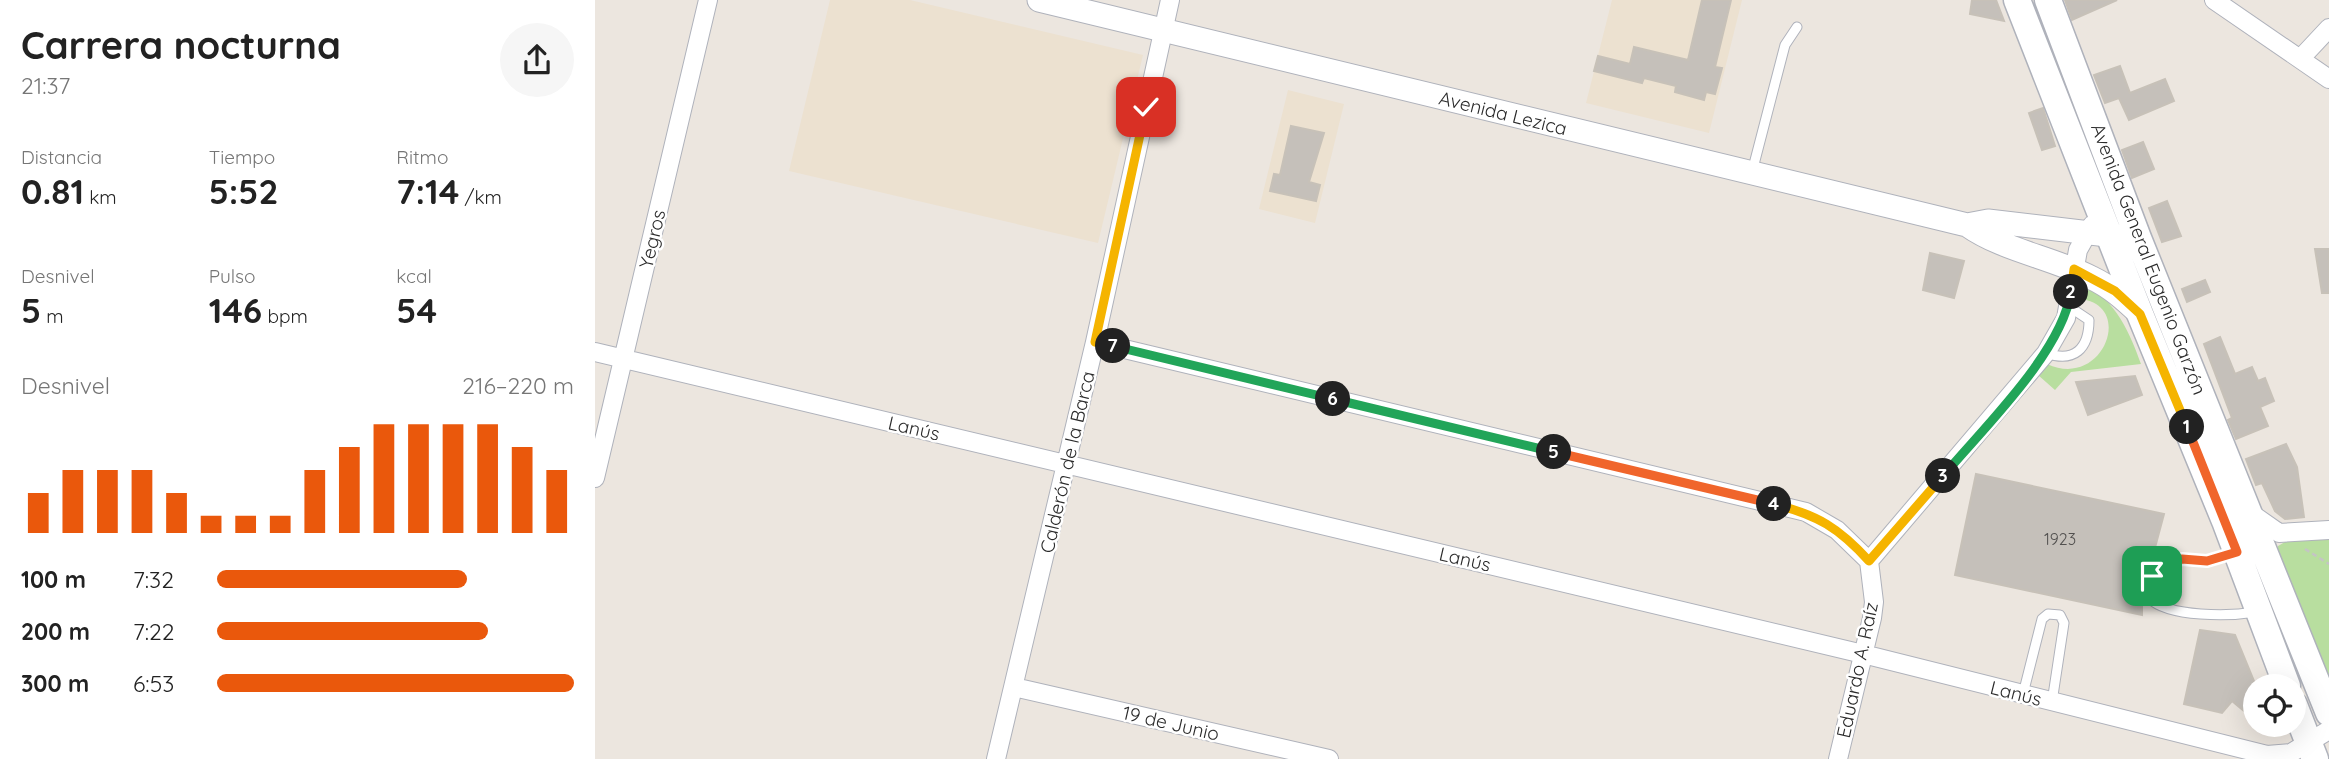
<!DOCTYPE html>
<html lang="es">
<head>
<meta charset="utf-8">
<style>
  :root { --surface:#fff; --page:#f6f6f6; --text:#222; --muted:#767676; --accent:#ea580c }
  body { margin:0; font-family:Quicksand,sans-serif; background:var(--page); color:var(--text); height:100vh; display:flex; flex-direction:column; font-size:26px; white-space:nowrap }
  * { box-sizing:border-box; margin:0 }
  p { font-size:23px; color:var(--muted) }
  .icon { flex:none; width:38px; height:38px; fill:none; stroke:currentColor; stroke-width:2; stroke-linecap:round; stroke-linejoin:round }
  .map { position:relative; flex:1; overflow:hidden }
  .details { display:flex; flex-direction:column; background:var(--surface); width:595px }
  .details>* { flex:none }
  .tools { position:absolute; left:1648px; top:674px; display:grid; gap:14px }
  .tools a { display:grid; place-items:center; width:63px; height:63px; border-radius:50%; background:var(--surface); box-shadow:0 7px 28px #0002; font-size:35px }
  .pin { position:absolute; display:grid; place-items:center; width:60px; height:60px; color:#fff; margin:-30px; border-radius:14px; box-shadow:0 4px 10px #0006 }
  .km { position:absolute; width:35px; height:35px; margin:-18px; border-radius:50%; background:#222; color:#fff; font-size:19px; line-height:35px; text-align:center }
  .round { display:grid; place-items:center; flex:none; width:74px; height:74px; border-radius:37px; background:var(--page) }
  .summary { display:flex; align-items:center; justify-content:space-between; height:119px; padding:0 21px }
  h1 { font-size:38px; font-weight:700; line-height:52px }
  .stats { display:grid; grid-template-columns:repeat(3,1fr); gap:10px; height:119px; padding:7px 21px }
  .stats div { display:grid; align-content:center }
  .stats b { font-size:35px; font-weight:700 }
  .stats small { font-size:19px; font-weight:400 }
  .stats p { font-size:19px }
  .chart { height:196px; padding:14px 21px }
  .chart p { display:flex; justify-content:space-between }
  .chart svg { width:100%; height:126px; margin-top:7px; stroke:var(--accent); stroke-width:6 }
  ul { padding:0 21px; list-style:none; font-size:23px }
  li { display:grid; grid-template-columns:112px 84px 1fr; align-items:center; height:52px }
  li i { height:18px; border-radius:9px; background:var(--accent) }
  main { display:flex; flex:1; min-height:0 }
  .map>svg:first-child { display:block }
  .education { fill:#ece1d0 }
  .green { fill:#b8de9f }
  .building { fill:#c5c0ba; stroke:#c7c1b8; stroke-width:2 }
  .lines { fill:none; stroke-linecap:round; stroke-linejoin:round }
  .service-casing { stroke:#afb2bb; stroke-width:11 }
  .minor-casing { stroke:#afb2bb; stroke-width:20 }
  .tertiary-casing { stroke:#afb2bb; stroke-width:25 }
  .secondary-casing { stroke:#afb2bb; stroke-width:29 }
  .path { stroke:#c4c4c4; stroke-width:2.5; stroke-dasharray:5 3.5; stroke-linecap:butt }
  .service { stroke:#fff; stroke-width:9 }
  .minor { stroke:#fff; stroke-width:18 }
  .tertiary { stroke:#fff; stroke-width:23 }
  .secondary { stroke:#fff; stroke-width:26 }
  .split-1-casing { stroke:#fff; stroke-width:14 }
  .split-2-casing { stroke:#fff; stroke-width:14 }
  .split-3-casing { stroke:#fff; stroke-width:14 }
  .split-4-casing { stroke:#fff; stroke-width:14 }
  .split-5-casing { stroke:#fff; stroke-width:14 }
  .split-6-casing { stroke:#fff; stroke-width:14 }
  .split-7-casing { stroke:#fff; stroke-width:14 }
  .split-8-casing { stroke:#fff; stroke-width:14 }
  .split-1 { stroke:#f0652b; stroke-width:9 }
  .split-2 { stroke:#f5b400; stroke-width:9 }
  .split-3 { stroke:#22a559; stroke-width:9 }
  .split-4 { stroke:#f5b400; stroke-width:9 }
  .split-5 { stroke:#f0652b; stroke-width:9 }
  .split-6 { stroke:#22a559; stroke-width:9 }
  .split-7 { stroke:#22a559; stroke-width:9 }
  .split-8 { stroke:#f5b400; stroke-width:9 }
  .labels { text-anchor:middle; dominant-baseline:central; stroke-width:5; stroke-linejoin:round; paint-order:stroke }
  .number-label { font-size:16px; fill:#52504f }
  .street-label { font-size:19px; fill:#2b2b2b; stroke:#fff }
</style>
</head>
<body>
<main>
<section class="details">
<div class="summary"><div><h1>Carrera nocturna</h1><p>21:37</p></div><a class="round"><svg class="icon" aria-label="share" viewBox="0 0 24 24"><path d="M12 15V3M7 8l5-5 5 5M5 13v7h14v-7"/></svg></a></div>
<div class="stats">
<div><p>Distancia</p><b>0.81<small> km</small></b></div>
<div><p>Tiempo</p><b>5:52</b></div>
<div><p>Ritmo</p><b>7:14<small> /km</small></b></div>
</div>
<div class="stats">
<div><p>Desnivel</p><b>5<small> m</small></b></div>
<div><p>Pulso</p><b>146<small> bpm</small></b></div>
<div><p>kcal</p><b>54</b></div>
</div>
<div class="chart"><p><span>Desnivel</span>216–220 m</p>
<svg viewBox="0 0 160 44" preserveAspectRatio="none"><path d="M5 44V30M15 44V22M25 44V22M35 44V22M45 44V30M55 44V38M65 44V38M75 44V38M85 44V22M95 44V14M105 44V6M115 44V6M125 44V6M135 44V6M145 44V14M155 44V22"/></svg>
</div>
<ul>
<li><b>100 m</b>7:32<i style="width:70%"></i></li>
<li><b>200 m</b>7:22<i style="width:76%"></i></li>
<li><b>300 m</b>6:53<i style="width:100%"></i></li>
</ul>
</section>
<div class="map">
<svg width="1734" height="759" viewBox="0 0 1734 759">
  <rect width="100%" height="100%" fill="#ece6df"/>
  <!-- education -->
  <path class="education" d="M235,0H315L548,55L503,243L194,171Z
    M1017,0H1147L1114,133L991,103Z
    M693,90L749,104L720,223L664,209Z"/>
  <!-- green -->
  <path class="green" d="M1490,287C1520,297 1536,336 1546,364L1476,372L1460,390L1443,375L1452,364C1510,391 1542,299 1480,299L1483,291Z
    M1734,536V690L1681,553L1683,546L1695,539Z"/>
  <!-- building -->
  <path class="building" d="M1107,0H1136L1120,67L1127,68L1120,94L1111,92L1109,100L1080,92L1081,86L1049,78L1047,83L999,71L1003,56L1035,64L1039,47L1093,60Z
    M1377,0H1401L1409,21L1375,14Z
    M1470,0H1522L1477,20Z
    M1525,66L1535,93L1570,79L1579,101L1534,120L1524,98L1510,103L1499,75Z
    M1448,108L1460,146L1447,150L1434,113Z
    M696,126L729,133L714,182L725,185L721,201L675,191L679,174L685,175Z
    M1548,142L1559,169L1537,178L1527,150Z
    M1572,201L1586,236L1567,242L1554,208Z
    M1720,249H1734V293H1727Z
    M1335,253L1369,261L1359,298L1328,290Z
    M1610,280L1615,292L1592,302L1587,289Z
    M1625,337L1640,374L1657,367L1663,381L1670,378L1679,401L1665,407L1673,426L1641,439L1633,420L1637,418L1609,344Z
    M1540,376L1547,395L1493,415L1481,382Z
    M1691,444L1702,467L1709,517L1690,519L1680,511L1667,483L1661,485L1651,459Z
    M1381,474L1569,514L1547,596V615L1360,575Z
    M1605,630L1640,635L1661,686V721L1637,701L1627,713L1589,704Z"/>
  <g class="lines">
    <!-- service casing -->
    <g class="service-casing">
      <path id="service" d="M1157,172L1190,45L1202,27
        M1451,353C1479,363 1494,349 1494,320L1473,306
        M1640,552L1612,561L1587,559L1561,569L1554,598C1574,618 1636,616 1661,612
        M1428,694L1447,619L1453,614L1465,615L1469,623L1457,702"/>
    </g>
    <!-- minor casing -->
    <g class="minor-casing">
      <path id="minor" d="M1619,0L1734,79
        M1705,59L1734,28
        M500,342L1211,512L1242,530L1274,561
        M0,352L1268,654L1672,755L1696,753L1734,730
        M0,478L113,0
        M1654,512L1684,533L1734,530
        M419,687L734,759
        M401,759L500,342L575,0
        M1243,759L1277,618L1279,602L1274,561L1451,353L1471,318L1483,250L1497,225"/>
    </g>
    <!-- tertiary casing -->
    <g class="tertiary-casing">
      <path id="tertiary" d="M444,0L1372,225C1409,251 1457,257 1497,278C1516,287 1530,300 1545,314
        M1372,225L1393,221L1529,237"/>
    </g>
    <!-- secondary casing -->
    <g class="secondary-casing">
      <path id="secondary" d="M1422,0L1545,314L1630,521L1692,686
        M1453,0L1543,238L1734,713
        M1699,705L1720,759"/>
    </g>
    <!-- path -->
    <path class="path" d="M1710,549L1734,564"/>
    <!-- service -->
    <use href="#service" class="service"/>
    <!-- minor -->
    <use href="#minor" class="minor"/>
    <!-- tertiary -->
    <use href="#tertiary" class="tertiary"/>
    <!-- secondary -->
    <use href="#secondary" class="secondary"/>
  </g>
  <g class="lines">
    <!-- split-1 casing -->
    <g class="split-1-casing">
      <path id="split-1" d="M1557,576L1561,569L1587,559L1612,561L1642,552L1592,427"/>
    </g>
    <!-- split-2 casing -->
    <g class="split-2-casing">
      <path id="split-2" d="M1476,292L1479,269L1520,291L1545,314L1592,427"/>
    </g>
    <!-- split-3 casing -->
    <g class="split-3-casing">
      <path id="split-3" d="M1348,476C1388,428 1466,354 1476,292"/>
    </g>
    <!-- split-4 casing -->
    <g class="split-4-casing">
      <path id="split-4" d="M1179,504C1223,515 1244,528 1274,561L1348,476"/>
    </g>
    <!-- split-5 casing -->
    <g class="split-5-casing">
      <path id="split-5" d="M959,452L1179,504"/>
    </g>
    <!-- split-6 casing -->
    <g class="split-6-casing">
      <path id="split-6" d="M738,399L959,452"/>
    </g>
    <!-- split-7 casing -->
    <g class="split-7-casing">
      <path id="split-7" d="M518,346L738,399"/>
    </g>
    <!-- split-8 casing -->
    <g class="split-8-casing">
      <path id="split-8" d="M518,346L500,342L551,107"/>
    </g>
    <!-- split-1 -->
    <use href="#split-1" class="split-1"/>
    <!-- split-2 -->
    <use href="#split-2" class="split-2"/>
    <!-- split-3 -->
    <use href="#split-3" class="split-3"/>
    <!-- split-4 -->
    <use href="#split-4" class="split-4"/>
    <!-- split-5 -->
    <use href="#split-5" class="split-5"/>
    <!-- split-6 -->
    <use href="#split-6" class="split-6"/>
    <!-- split-7 -->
    <use href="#split-7" class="split-7"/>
    <!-- split-8 -->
    <use href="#split-8" class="split-8"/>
  </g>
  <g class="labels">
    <!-- number labels -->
    <g class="number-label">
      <text x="1465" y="539">1923</text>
    </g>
    <!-- street labels -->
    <g class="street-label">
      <text transform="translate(908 113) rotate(14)">Avenida Lezica</text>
      <text transform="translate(57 239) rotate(-77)">Yegros</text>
      <text transform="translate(1554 259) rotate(69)">Avenida General Eugenio Garzón</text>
      <text transform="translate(319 428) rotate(13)">Lanús</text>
      <text transform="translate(472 462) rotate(-77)">Calderón de la Barca</text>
      <text transform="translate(870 559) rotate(13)">Lanús</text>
      <text transform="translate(1262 670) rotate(-78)">Eduardo A. Raíz</text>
      <text transform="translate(1421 693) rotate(14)">Lanús</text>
      <text transform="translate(576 723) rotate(13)">19 de Junio</text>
    </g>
  </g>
</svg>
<div class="tools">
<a><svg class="icon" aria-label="locate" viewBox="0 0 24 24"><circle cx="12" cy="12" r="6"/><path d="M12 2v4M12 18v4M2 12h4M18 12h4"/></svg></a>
</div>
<div class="pin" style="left:1557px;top:576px;background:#1e9e55"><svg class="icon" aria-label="arrive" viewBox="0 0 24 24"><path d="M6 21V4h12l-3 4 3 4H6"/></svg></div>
<div class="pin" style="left:551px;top:107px;background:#d93025"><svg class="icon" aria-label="check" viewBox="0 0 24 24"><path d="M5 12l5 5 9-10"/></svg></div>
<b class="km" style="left:1592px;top:427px">1</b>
<b class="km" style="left:1476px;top:292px">2</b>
<b class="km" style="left:1348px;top:476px">3</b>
<b class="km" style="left:1179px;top:504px">4</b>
<b class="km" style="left:959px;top:452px">5</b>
<b class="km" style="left:738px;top:399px">6</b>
<b class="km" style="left:518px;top:346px">7</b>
</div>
</main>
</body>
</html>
